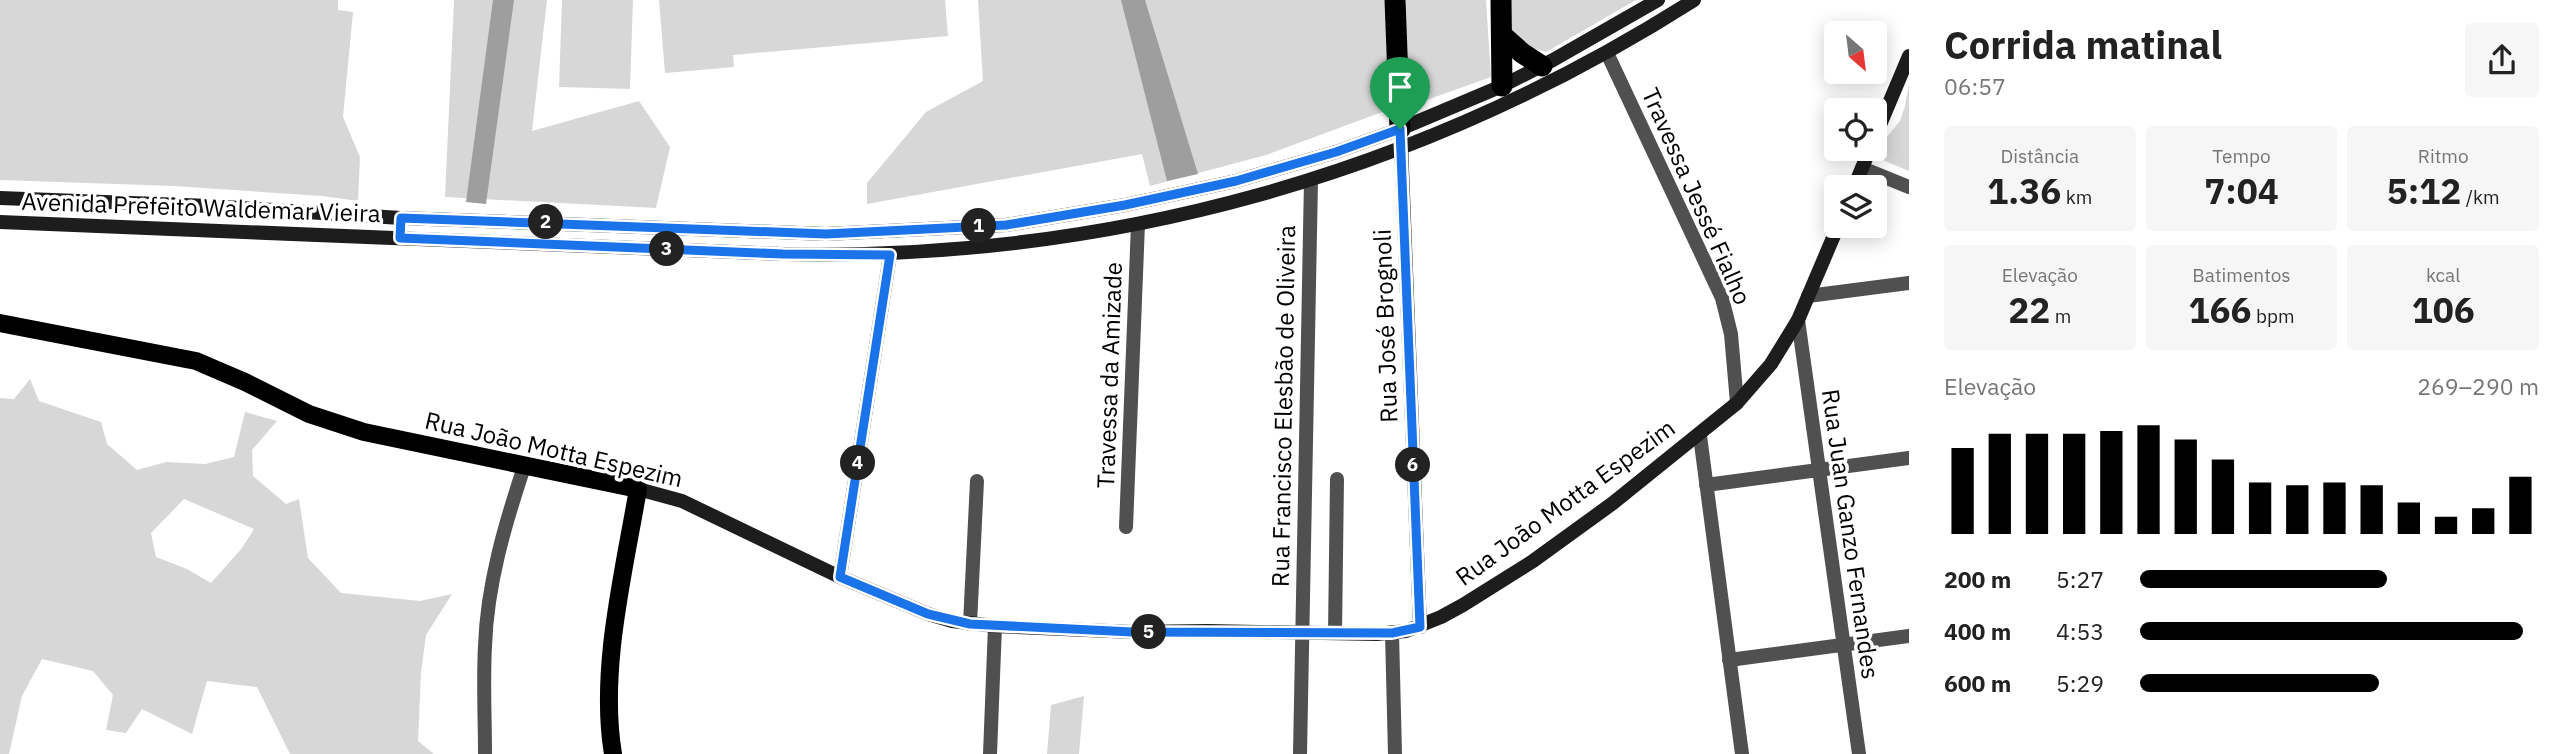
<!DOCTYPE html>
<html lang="pt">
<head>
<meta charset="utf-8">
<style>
  :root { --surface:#fff; --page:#f6f6f6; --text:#222; --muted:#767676; --accent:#000 }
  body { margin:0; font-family:"IBM Plex Sans",sans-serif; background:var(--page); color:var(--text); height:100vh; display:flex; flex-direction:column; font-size:26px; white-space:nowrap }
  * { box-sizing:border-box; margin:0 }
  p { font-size:23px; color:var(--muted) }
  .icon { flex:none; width:38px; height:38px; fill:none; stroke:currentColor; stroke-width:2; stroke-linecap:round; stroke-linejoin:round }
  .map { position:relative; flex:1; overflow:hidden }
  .drawer { display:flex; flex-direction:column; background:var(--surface); width:665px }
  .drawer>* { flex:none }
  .needle { width:46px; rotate:152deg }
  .buttons { position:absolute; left:1824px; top:21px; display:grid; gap:14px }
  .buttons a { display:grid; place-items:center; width:63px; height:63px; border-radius:7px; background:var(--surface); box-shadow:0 4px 18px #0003; font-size:35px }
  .pin { position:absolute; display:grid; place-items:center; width:60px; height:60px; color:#fff; margin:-72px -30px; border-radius:50% 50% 50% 0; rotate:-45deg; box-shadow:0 0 7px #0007 }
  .pin .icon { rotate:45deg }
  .km { position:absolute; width:35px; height:35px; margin:-18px; border-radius:50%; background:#222; color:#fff; font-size:19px; line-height:35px; text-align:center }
  .round { display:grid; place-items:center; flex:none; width:74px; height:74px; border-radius:7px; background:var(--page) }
  .head { display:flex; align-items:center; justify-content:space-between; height:119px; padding:0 35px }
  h1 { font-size:38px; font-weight:700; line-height:52px }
  .metrics { display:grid; grid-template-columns:repeat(3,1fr); gap:10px; height:119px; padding:7px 35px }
  .metrics div { display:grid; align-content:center; border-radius:7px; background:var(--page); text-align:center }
  .metrics b { font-size:35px; font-weight:700 }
  .metrics small { font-size:19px; font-weight:400 }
  .metrics p { font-size:19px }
  .chart { height:196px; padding:14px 35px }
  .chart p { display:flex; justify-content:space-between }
  .chart svg { width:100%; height:126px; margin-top:7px; stroke:var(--accent); stroke-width:6 }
  ul { padding:0 35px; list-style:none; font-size:23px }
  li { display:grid; grid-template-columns:112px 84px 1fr; align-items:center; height:52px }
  li i { height:18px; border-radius:9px; background:var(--accent) }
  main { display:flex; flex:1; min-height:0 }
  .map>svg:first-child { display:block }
  .green { fill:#d7d7d7; fill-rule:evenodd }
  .water { fill:#9e9e9e }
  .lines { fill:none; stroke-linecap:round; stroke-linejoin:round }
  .street { stroke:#505050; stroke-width:14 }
  .secondary { stroke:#1d1d1d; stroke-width:14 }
  .primary { stroke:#000; stroke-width:18 }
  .highway { stroke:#000; stroke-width:21 }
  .route-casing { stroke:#fff; stroke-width:14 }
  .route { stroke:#1a73e8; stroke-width:9 }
  .labels { text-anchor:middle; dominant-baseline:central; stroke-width:7; stroke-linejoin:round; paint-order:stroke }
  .street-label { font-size:24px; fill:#000; stroke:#fff }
</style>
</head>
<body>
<main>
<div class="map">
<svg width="1909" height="754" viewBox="0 0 1909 754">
  <rect width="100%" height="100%" fill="#fff"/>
  <!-- green -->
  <path class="green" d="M0,0H338V10L353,12L343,117L360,157L358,201L322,196L174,186L0,180Z
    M454,0H547L532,131L639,101L670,147L656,208L445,197Z
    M562,0H633L630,89L559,87Z
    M659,0H945L948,36L733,55L734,67L665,73Z
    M978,0H1387L1393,108L1266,155L1150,186L1142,154L867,204V183L926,112L983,81Z
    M1405,0H1486L1491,77L1410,106Z
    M1506,0H1636L1546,52L1517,43L1507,27Z
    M1909,84V171L1878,158L1886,138L1900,121L1905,106Z
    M30,379L39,401L101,422L107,444L137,470L166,462L205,464L234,457L245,412L277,421L252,450L253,476L286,504L299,499L308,558L341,593L420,601L452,594L426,635L421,673L418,741L434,754H290L257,687L207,681L192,734L142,709L126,733L106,730L113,695L93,671L42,659L22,696L9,754H0V398L14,399ZM184,499L254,529L242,548L211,583L187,569L156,557L151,533Z
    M1084,696L1079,754H1047L1051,705Z"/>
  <!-- water -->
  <path class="water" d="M493,0H514L486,204L466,202Z
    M1121,0H1145L1198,174L1167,181Z"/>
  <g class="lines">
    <!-- street -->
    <path class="street" d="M1607,53L1722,298L1731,334L1737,403
      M1862,168L1909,187
      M1808,296L1909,283
      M1798,320L1859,754
      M1700,436L1742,754
      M1706,485L1909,458
      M1126,527L1138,224
      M840,577L890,255
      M970,624L977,481
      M1335,633L1337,479
      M1392,633L1395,754
      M1729,660L1909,636
      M485,754C485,718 483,682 485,646C487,585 505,524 524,467
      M990,754L995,626
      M1300,754L1311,180"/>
    <!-- secondary -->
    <path class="secondary" d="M1874,139L1909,56
      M1401,142L1420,627
      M1854,187L1870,149
      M0,198L210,206L401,218L826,234L1006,225L1125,205L1236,181L1336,152L1400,129L1502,86L1553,60L1658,0
      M0,222L783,254C1109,261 1419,175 1694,0
      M638,489L682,501L840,577L928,614L952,621L995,626L1132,632L1207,631L1377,634L1406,631L1441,617L1463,605L1533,561L1613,503L1737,403L1771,364L1798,320L1838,226"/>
    <!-- primary -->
    <path class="primary" d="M0,323L196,361L245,382L309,414L364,432L638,489C624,572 599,670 613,754"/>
    <!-- highway -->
    <path class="highway" d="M1395,0L1400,129
      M1501,0L1502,86
      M1503,36L1522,53L1542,66"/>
  </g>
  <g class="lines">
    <!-- route casing -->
    <g class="route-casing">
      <path id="route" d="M1400,129L1420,627L1392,633L1132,632L970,624L928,614L840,577L890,255L783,254L400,238L401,218L826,234L1006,225L1125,205L1236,181L1336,152Z"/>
    </g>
    <!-- route -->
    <use href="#route" class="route"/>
  </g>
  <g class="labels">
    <!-- street labels -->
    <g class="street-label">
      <text transform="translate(1697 196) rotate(66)">Travessa Jessé Fialho</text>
      <text transform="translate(201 207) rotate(2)">Avenida Prefeito Waldemar Vieira</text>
      <text transform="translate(1385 326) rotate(-92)">Rua José Brognoli</text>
      <text transform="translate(1109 375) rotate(-88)">Travessa da Amizade</text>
      <text transform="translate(1283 406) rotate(-89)">Rua Francisco Elesbão de Oliveira</text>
      <text transform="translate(554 449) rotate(13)">Rua João Motta Espezim</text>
      <text transform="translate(1565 502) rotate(-36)">Rua João Motta Espezim</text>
      <text transform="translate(1851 534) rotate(82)">Rua Juan Ganzo Fernandes</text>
    </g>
  </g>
</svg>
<div class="buttons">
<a><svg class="needle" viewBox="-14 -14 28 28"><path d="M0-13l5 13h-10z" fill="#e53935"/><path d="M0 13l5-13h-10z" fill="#767676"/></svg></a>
<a><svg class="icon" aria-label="locate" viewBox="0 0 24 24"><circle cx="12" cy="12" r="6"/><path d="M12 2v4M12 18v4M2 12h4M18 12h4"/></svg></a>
<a><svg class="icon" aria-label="layers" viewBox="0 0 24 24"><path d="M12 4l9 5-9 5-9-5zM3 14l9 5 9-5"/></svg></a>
</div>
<div class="pin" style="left:1400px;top:129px;background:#1e9e55"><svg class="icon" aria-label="arrive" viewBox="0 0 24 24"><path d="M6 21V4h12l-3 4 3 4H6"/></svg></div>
<b class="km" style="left:979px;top:226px">1</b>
<b class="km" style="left:546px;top:222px">2</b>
<b class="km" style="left:667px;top:249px">3</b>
<b class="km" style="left:858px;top:463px">4</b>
<b class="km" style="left:1149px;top:632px">5</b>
<b class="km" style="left:1413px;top:465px">6</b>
</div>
<section class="drawer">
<div class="head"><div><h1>Corrida matinal</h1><p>06:57</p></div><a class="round"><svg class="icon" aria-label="share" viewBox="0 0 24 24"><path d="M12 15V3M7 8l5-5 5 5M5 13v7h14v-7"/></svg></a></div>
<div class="metrics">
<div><p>Distância</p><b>1.36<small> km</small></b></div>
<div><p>Tempo</p><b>7:04</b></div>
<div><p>Ritmo</p><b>5:12<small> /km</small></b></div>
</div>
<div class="metrics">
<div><p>Elevação</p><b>22<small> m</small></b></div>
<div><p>Batimentos</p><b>166<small> bpm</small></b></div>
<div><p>kcal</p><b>106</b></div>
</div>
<div class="chart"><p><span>Elevação</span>269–290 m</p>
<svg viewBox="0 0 160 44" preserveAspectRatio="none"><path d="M5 44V14M15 44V9M25 44V9M35 44V9M45 44V8M55 44V6M65 44V11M75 44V18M85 44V26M95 44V27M105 44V26M115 44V27M125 44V33M135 44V38M145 44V35M155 44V24"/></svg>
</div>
<ul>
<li><b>200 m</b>5:27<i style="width:62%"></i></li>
<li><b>400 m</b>4:53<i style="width:96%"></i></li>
<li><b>600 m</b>5:29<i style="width:60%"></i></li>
</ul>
</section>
</main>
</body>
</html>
